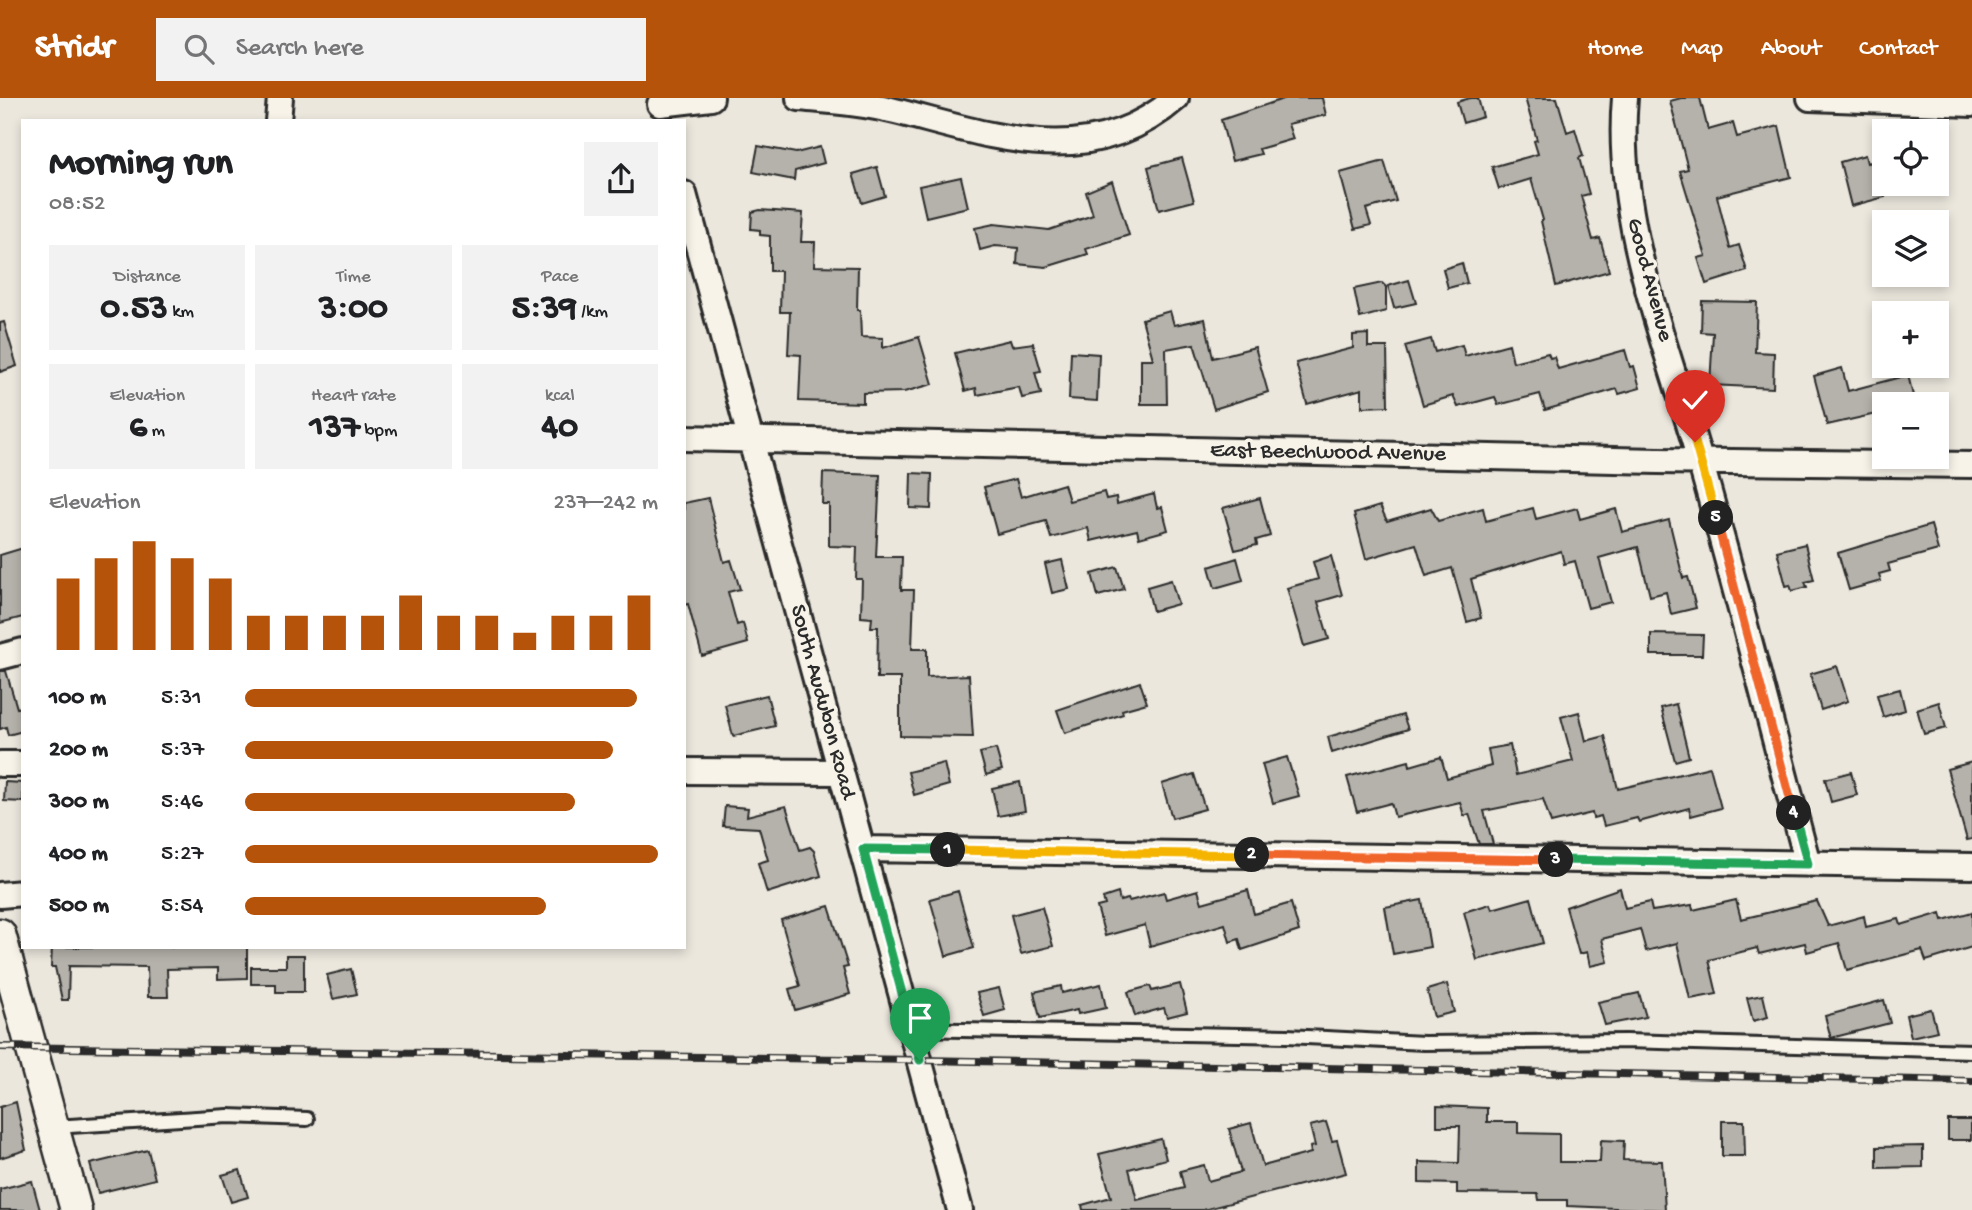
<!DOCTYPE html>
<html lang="en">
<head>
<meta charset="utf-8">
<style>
  :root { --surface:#fff; --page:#f2f2f2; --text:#202124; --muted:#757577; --accent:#b45309 }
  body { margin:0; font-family:"Gochi Hand",sans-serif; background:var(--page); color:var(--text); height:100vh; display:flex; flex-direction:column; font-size:26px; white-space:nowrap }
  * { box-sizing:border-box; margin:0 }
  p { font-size:23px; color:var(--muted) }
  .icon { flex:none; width:38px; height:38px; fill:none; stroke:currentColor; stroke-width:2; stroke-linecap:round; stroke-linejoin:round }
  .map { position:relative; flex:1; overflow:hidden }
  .panel { position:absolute; left:21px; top:21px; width:665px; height:830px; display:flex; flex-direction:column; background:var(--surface); border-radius:0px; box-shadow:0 4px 10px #0003 }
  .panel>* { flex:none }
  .buttons { position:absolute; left:1872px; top:21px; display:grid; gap:14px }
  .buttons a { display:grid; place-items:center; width:77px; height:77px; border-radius:0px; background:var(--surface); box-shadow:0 4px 10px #0003; font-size:35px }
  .pin { position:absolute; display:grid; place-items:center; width:60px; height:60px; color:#fff; margin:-72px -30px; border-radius:50% 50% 50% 0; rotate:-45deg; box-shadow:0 0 7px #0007 }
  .pin .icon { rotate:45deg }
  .km { position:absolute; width:35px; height:35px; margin:-18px; border-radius:50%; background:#222; color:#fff; font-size:19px; line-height:35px; text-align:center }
  .round { display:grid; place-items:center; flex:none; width:74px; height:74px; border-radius:0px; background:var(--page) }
  .head { display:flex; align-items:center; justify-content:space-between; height:119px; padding:0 28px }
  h1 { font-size:38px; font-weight:700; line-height:52px }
  .stats { display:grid; grid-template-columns:repeat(3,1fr); gap:10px; height:119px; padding:7px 28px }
  .stats div { display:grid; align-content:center; border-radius:0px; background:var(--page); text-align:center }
  .stats b { font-size:35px; font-weight:700 }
  .stats small { font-size:19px; font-weight:400 }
  .stats p { font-size:19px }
  .chart { height:196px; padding:14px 28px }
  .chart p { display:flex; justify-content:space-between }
  .chart svg { width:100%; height:126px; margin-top:7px; stroke:var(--accent); stroke-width:6 }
  ul { padding:0 28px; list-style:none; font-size:23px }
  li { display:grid; grid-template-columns:112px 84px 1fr; align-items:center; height:52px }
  li i { height:18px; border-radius:9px; background:var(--accent) }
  header { display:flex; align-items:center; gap:42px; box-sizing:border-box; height:98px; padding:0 35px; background:var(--accent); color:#fff }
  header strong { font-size:33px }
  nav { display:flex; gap:38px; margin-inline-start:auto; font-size:24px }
  .search { width:490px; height:63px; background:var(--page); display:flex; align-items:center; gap:18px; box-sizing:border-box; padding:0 24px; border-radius:0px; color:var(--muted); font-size:26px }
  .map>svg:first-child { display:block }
  .building { fill:#b5b2ab; stroke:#2b2b2b; stroke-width:2 }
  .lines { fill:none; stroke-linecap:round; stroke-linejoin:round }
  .service-casing { stroke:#2b2b2b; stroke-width:18 }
  .minor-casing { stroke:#2b2b2b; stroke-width:30 }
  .tertiary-casing { stroke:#2b2b2b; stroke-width:35 }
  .service { stroke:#f7f3e8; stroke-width:12 }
  .minor { stroke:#f7f3e8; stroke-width:24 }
  .tertiary { stroke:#f7f3e8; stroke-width:30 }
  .rail-casing { stroke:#2b2b2b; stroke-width:8 }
  .rail { stroke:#f7f3e8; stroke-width:5; stroke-dasharray:16; stroke-linecap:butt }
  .split-1-casing { stroke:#fff; stroke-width:14 }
  .split-2-casing { stroke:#fff; stroke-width:14 }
  .split-3-casing { stroke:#fff; stroke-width:14 }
  .split-4-casing { stroke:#fff; stroke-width:14 }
  .split-5-casing { stroke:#fff; stroke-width:14 }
  .split-6-casing { stroke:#fff; stroke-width:14 }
  .split-1 { stroke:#22a559; stroke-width:9 }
  .split-2 { stroke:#f5b400; stroke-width:9 }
  .split-3 { stroke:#f0652b; stroke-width:9 }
  .split-4 { stroke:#22a559; stroke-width:9 }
  .split-5 { stroke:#f0652b; stroke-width:9 }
  .split-6 { stroke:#f5b400; stroke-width:9 }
  .labels { text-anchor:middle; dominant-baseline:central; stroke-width:7; stroke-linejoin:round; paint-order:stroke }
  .street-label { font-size:23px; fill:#2b2b2b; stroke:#f7f3e8 }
</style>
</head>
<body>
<header>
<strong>Stridr</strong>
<div class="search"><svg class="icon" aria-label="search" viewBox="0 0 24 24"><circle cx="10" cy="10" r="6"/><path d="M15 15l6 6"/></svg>Search here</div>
<nav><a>Home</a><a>Map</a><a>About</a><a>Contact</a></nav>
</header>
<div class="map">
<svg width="1972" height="1112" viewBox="0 0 1972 1112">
  <rect width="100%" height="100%" fill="#ebe7dd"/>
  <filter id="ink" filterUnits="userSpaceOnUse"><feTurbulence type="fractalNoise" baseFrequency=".0143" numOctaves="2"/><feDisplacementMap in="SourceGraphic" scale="14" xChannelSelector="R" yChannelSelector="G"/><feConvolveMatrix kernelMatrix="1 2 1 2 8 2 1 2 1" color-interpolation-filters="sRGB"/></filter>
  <g filter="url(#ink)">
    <!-- building -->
    <path class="building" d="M1286,0H1322L1326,17L1288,26L1293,41L1259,51L1261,56L1232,63L1221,22Z
      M1470,0H1478L1483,19L1463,25L1457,4Z
      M1525,0H1557L1567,34L1575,31L1583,58L1579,60L1589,96L1581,98L1593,142L1600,140L1609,173L1556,188L1541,123L1543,122L1531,81L1499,91L1492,69L1538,56L1534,43L1537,42Z
      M1681,0H1700L1708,32L1733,25L1737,39L1779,28L1791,79L1717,98L1730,150L1739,147L1747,173L1706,186L1698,160L1706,158L1680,73L1688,71L1670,3Z
      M758,48L796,55L820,49L824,65L795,73L794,82L753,74Z
      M1865,57L1867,65L1885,61V99L1851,108L1840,64Z
      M1182,60L1194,103L1159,112L1148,69Z
      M1384,63L1396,103L1366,111L1371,127L1355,131L1340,75Z
      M877,69L885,98L862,105L853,76Z
      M961,79L968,109L926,119L919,88Z
      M1112,83L1129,137L1086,151L1088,156L1046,169L1017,166L1018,150L995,148L980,152L975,130L994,126L1049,132L1093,117L1086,94Z
      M760,112L803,115L801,144H815L814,168L858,169L857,212H860L861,239L883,240V250L919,239L933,286L904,294L863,295V305L799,303L801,257L788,256L790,214H780L781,173H770V138L760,137V132L751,131L752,114Z
      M1462,165L1467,185L1448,190L1443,171Z
      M1409,182L1416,205L1394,210L1388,188Z
      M1382,185L1386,189V213L1360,220L1354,191Z
      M1702,203L1757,204L1755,254L1774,255L1773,290L1710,287L1713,235L1701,234Z
      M1170,213L1174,227L1205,221L1213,260L1255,249L1268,294L1214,311L1194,246L1166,251L1167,306H1141V261H1153L1142,221Z
      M4,224L17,268L0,274V225Z
      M1368,236V249H1387L1388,308L1362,309V291L1307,306L1296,265L1353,250V237Z
      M1431,241L1435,254L1462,247L1465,258L1509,246L1513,264L1548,255L1550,260L1554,259L1558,271L1625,252L1630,269L1634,268L1640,290L1619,296L1617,291L1545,312L1540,296L1498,307L1495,299L1458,309L1453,298L1423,307L1405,248Z
      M1010,242L1012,248L1033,245L1041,273L1035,274L1041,296L1022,300L1019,289L977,297L976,290L965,293L955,255Z
      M1071,254L1099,256L1097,303L1069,301Z
      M1842,270L1848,293L1908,277L1915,306H1885V314L1827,327L1814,278Z
      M823,375L880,377L876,459H902L901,492H914L912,551H927V579L969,577L973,639L900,638V580H877L878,529H871L872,520L861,519L862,481H856L857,449L829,448V406H822Z
      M911,375L932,376L931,411L910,410Z
      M1016,381L1021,399L1064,386L1069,403L1104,394L1106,401L1116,399L1117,406L1154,396L1157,410L1162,409L1168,432L1139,440L1137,432L1091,443L1088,430L1051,440L1046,423L997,436L984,389Z
      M708,400L724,464L731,462L740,491L728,494L737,527L743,525L748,545L702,558L688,506L684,507V405Z
      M1260,400L1270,438L1256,442L1257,447L1235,452L1223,410Z
      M1380,408L1387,423L1431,410L1438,423L1483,410L1486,423L1533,410L1536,421L1577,410L1580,421L1616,411L1622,434L1669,422L1683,480L1688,479L1696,510L1671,516L1666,494L1650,498L1638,449L1599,460L1611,504L1588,510L1575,463L1564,466L1561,453L1471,481L1481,520L1467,524L1452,470L1426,478L1416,446L1366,461L1354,416Z
      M1931,427L1938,452L1888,466L1890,473L1879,476L1881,483L1849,492L1838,455Z
      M1805,446L1814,482L1805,484L1807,489L1792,493L1790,487L1786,488L1777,453Z
      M23,450V519L0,525V457Z
      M1331,458L1342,497L1318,504L1329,541L1304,548L1287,490L1318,481L1313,464Z
      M1237,460L1243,482L1215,490L1209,469Z
      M1062,462L1069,491L1052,495L1045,466Z
      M1117,469L1124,491L1098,498L1092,476Z
      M1171,482L1178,506L1153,513L1147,489Z
      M1651,536L1703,537L1702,557H1651Z
      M1837,568L1848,603L1821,612L1810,576Z
      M0,573H6L17,610L23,609V633L8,637L6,629L0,631Z
      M1140,584L1147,605L1122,612L1123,616L1065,635L1057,612Z
      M1900,591L1905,612L1883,619L1877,597Z
      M767,597L775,628L733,638L725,607Z
      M1939,604L1946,630L1924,636L1917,611Z
      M1676,606L1689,659L1675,663L1661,610Z
      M1579,614L1586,643L1605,638L1618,691L1710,669L1721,710L1691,718L1689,710L1639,724L1637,720L1604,728L1601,718L1593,720L1592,715L1551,725L1543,701L1484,713L1493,746H1479L1469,716L1464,718L1460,704L1395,719L1391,705L1357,714L1347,679L1409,663L1410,668L1441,659L1447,680L1491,668L1488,651L1510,647L1516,677L1573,663L1561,619Z
      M1403,617L1408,631L1332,655L1328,639Z
      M996,651L1002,672L986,677L980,655Z
      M1287,659L1299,698L1273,705L1262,666Z
      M1972,664V741L1967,742L1947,671Z
      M944,665L949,687L914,697L908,674Z
      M1851,674L1857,697L1831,704L1825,681Z
      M1194,676L1205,711L1172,720L1162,686Z
      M5,684L23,685V704L4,703Z
      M1020,684L1025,713L998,718L992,690Z
      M725,708L748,710L747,718L786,708L800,752L810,749L814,753L821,778L767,795L758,765L768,762L759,730L723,728Z
      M1620,790L1625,810L1650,804L1652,813L1692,807L1693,812L1736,802L1741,821L1817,803L1828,828L1864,818L1866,829L1899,821L1901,827L1941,815L1943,822L1972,814V849L1926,863L1922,852L1847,872L1839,845L1807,854L1805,845L1759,856L1757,850L1709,862L1717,896L1690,901L1677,845L1646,853L1640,831L1602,841L1608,864L1590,868L1587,854L1579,856L1566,809Z
      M1198,792L1202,805L1248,792L1254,816L1291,805L1299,833L1242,852L1239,841L1230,844L1225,826L1150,848L1145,827L1105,838L1097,809L1105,807L1103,800L1118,795L1120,803L1128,801L1129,803L1164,794L1166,801Z
      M958,793L974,850L946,858L930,801Z
      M1531,800L1543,845L1477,862L1464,814L1490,806L1492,811Z
      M1422,802L1430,849L1393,856L1385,809Z
      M829,808L848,869L843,870L850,896L795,912L789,891L800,888L781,822Z
      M1042,809L1053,848L1021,856L1011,817Z
      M52,849H247V880L218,881V870L167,871L168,899H148L147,869L69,868L68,902H62L55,869H51Z
      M286,857H304V894H276V886H251V869H286Z
      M351,871L357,896L333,901L327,877Z
      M1101,886L1106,910L1078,916L1077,912L1040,920L1034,894L1061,888L1062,895Z
      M1180,886L1187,914L1167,919L1164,910L1135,918L1128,894L1150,888L1152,893Z
      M1447,886L1454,914L1434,919L1427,892Z
      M999,890L1005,912L984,918L977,895Z
      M1639,895L1646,919L1605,927L1598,904Z
      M1763,897L1768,919L1753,923L1747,900Z
      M1884,902L1890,925L1831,940L1825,918Z
      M1931,911L1937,933L1911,939L1906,917Z
      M16,1004L26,1052L0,1060V1009Z
      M1437,1008L1487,1010V1024H1518V1035L1559,1036V1064H1600L1601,1042L1624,1043L1623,1062L1662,1063L1665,1112L1567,1108V1102H1539L1538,1096L1457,1095V1086L1419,1085V1064L1459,1065L1460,1028H1437Z
      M1948,1022H1971V1042H1948Z
      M1722,1023H1744L1745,1058H1722Z
      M1326,1024L1332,1043L1337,1042L1346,1075L1203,1112H1083L1082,1107L1111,1099L1099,1056L1161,1041L1166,1061L1129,1071L1137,1102L1184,1090L1180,1073L1204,1067L1208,1083L1241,1074L1229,1031L1251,1025L1263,1068L1311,1055L1310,1049L1315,1048L1310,1028Z
      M1923,1048V1069L1877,1070V1049Z
      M148,1052L155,1081L98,1095L90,1066Z
      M240,1072L248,1099L231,1104L222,1077Z
      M32,1083L40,1112H0V1091Z"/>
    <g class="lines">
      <!-- service casing -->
      <g class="service-casing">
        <path id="service" d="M911,931L1287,938L1424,945L1626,943L1972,953
          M54,1029L228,1018L307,1021"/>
      </g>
      <!-- minor casing -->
      <g class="minor-casing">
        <path id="minor" d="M799,0C831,3 864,5 895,13C991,37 1089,76 1176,0
          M1625,0C1614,122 1668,250 1701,366C1739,499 1772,632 1808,766
          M1810,0L1972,6
          M660,6L711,0
          M278,23L280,0
          M684,96L960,1112
          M684,340L1658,363L1972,367
          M0,559L23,553
          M0,666H23
          M684,673L841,674
          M863,751L1972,768
          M0,797L23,795"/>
      </g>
      <!-- tertiary casing -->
      <g class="tertiary-casing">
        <path id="tertiary" d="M0,836L76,1112"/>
      </g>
      <!-- service -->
      <use href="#service" class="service"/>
      <!-- minor -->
      <use href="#minor" class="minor"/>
      <!-- tertiary -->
      <use href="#tertiary" class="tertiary"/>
      <!-- rail casing -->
      <g class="rail-casing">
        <path id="rail" d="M0,949L920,962L1972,983"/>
      </g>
      <!-- rail -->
      <use href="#rail" class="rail"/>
    </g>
  </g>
  <g class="lines" filter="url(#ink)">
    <!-- split-1 casing -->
    <g class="split-1-casing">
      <path id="split-1" d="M920,962L863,751L948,752"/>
    </g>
    <!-- split-2 casing -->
    <g class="split-2-casing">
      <path id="split-2" d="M948,752L1252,757"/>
    </g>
    <!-- split-3 casing -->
    <g class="split-3-casing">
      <path id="split-3" d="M1252,757L1556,762"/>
    </g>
    <!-- split-4 casing -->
    <g class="split-4-casing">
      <path id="split-4" d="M1556,762L1808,766L1794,715"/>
    </g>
    <!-- split-5 casing -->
    <g class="split-5-casing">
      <path id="split-5" d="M1716,420L1794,715"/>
    </g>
    <!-- split-6 casing -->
    <g class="split-6-casing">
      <path id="split-6" d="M1695,344L1716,420"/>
    </g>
    <!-- split-1 -->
    <use href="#split-1" class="split-1"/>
    <!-- split-2 -->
    <use href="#split-2" class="split-2"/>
    <!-- split-3 -->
    <use href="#split-3" class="split-3"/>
    <!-- split-4 -->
    <use href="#split-4" class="split-4"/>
    <!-- split-5 -->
    <use href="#split-5" class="split-5"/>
    <!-- split-6 -->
    <use href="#split-6" class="split-6"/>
  </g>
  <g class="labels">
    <!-- street labels -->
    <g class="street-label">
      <text transform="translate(1649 182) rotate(75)">Good Avenue</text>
      <text transform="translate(1328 355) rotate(1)">East Beechwood Avenue</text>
      <text transform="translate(822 604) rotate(75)">South Audubon Road</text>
    </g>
  </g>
</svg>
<div class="buttons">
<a><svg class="icon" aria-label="locate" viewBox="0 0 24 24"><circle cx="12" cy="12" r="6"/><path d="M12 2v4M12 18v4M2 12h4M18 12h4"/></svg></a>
<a><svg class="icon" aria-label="layers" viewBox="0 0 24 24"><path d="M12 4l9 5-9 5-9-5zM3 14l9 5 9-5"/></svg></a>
<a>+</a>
<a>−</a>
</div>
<div class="pin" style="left:920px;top:962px;background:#1e9e55"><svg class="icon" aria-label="arrive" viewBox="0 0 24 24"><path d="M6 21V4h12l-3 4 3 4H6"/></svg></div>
<div class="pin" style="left:1695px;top:344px;background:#d93025"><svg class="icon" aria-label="check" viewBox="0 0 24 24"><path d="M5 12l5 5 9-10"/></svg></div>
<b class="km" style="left:948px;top:752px">1</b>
<b class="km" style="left:1252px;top:757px">2</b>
<b class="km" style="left:1556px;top:762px">3</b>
<b class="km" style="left:1794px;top:715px">4</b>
<b class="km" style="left:1716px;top:420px">5</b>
<section class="panel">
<div class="head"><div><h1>Morning run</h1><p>08:52</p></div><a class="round"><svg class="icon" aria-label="share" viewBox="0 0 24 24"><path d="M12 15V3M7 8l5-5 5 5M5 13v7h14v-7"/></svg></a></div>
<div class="stats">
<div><p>Distance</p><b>0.53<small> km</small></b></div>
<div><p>Time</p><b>3:00</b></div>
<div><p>Pace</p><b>5:39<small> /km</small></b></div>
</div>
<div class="stats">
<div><p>Elevation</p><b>6<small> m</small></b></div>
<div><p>Heart rate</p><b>137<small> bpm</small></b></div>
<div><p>kcal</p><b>40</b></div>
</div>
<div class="chart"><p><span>Elevation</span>237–242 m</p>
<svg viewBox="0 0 160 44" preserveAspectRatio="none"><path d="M5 44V19M15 44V12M25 44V6M35 44V12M45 44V19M55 44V32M65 44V32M75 44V32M85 44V32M95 44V25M105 44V32M115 44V32M125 44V38M135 44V32M145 44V32M155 44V25"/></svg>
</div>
<ul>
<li><b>100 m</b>5:31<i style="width:95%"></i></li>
<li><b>200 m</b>5:37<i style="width:89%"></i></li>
<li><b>300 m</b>5:46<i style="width:80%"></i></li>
<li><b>400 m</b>5:27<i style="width:100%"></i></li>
<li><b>500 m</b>5:54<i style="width:73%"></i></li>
</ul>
</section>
</div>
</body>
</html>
